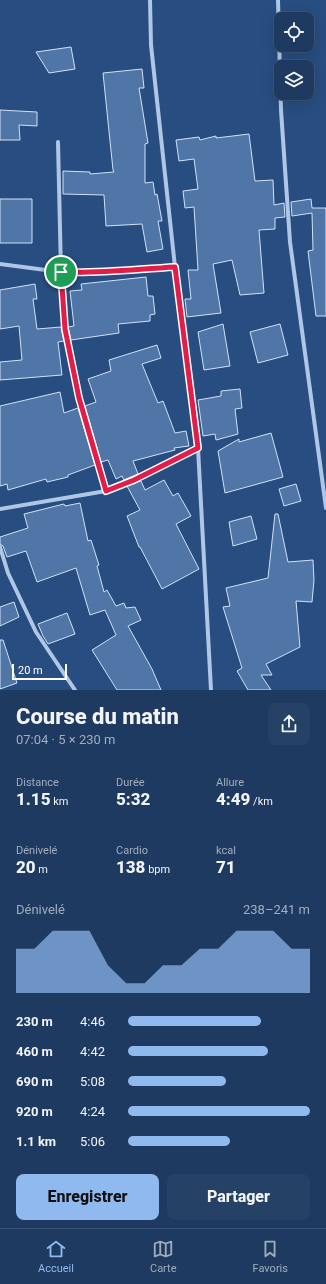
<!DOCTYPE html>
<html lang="fr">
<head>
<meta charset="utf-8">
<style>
  :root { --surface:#1e3a60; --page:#264166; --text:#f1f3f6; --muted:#a1adbd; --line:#3c5475; --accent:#90b9f0 }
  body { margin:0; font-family:Roboto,sans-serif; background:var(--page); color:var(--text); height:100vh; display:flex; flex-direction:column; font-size:15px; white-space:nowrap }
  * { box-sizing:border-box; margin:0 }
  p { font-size:13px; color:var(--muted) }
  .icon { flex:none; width:22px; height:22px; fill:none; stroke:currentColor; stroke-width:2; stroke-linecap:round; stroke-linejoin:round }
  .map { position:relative; height:690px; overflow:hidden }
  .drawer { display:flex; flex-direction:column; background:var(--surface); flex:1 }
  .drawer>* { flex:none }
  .fabs { position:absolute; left:274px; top:12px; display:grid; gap:8px }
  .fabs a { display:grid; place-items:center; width:40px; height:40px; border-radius:8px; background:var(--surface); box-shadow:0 4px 16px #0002,0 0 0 1px var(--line); font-size:20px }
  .scale { position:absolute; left:12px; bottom:10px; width:55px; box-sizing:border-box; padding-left:4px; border:2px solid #fff; border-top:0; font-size:11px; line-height:14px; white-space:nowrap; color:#fff; -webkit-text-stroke:3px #284d80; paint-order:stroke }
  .pin { position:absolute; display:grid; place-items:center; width:34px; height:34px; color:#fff; margin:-17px; border:2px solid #fff; border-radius:50%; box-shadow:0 1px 4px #0007 }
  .round { display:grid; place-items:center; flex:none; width:42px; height:42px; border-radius:8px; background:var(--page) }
  .head { display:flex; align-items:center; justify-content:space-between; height:68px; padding:0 16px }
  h1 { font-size:22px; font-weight:800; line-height:30px }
  .stats { display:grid; grid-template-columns:repeat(3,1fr); gap:6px; height:68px; padding:4px 16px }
  .stats div { display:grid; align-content:center }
  .stats b { font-size:17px; font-weight:800 }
  .stats small { font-size:11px; font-weight:400 }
  .stats p { font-size:11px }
  .chart { height:112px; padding:8px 16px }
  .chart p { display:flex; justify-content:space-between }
  .chart svg { width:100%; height:72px; margin-top:4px; fill:var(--accent); opacity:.7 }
  .button { display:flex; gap:8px; margin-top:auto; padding:8px 16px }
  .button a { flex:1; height:46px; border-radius:8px; background:var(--accent); color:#111; font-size:16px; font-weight:800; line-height:46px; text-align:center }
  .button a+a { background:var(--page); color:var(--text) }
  ul { padding:0 16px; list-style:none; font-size:13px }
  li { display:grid; grid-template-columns:64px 48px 1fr; align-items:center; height:30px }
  li i { height:10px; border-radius:5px; background:var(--accent) }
  .tabs { display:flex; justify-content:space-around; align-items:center; height:56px; border-top:1px solid var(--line); background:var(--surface); font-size:11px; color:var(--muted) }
  .tabs a { display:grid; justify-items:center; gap:2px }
  .tabs .selected { color:var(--accent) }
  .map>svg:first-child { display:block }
  .building { fill:#5076a8; stroke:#d2e1f5 }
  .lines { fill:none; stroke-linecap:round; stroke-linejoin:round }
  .street { stroke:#afc7e5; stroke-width:4 }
  .route-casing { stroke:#fff; stroke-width:8 }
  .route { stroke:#e11d48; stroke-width:5 }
</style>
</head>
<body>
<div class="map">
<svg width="326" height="690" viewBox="0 0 326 690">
  <rect width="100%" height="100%" fill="#284d80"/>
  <!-- building -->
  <path class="building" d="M71,47L75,69L49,73L36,52Z
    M142,69L144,88H139L148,143L145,144V183L153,182L155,195L157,194L162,221H158L163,249L147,252L142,224L106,226L104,195L63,194V171L90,172V174L114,172L113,170L103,73Z
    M0,110L37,112V126L19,125L20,140H0Z
    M249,134L255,181L273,180L274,205L284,203L285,217L275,218V229L259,230L264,293L240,295L232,260L213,264L221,313L187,317L185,299H191L188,270H198L194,207L185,208L183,191L198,189L194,159L179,161L176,140L199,137L200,140L216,136V138Z
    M0,199H32V243H0Z
    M311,199L312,208H326V316H316L308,251L313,250L312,213L292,216L291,202Z
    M146,277L148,296H153L155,314L150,315V321L118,324L119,333L71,340L68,327L74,326L70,291L82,290L81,284Z
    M35,284L37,299H33L37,329L61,327L64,341L58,342L62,375L0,380V362L22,360L19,326L0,329V290Z
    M223,324L230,366L204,370L198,332Z
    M280,324L288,355L258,363L250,332Z
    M157,345L161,358L142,364L158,403L163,401L175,433L186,431L189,446L174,448L175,450L133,461L138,474L124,480L122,476L116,479L108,460L101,462L85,406L96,402L88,379L111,371L109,360Z
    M240,389L242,408L235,409L238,434L216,440L215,434L203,436L198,400L221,396V391Z
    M60,392L64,413L78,408L95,465L68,475V477L47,482L46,479L8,490L7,484L0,486V406Z
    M271,433L283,477L225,493L218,451L239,439V442Z
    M164,480L173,496L178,493L191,516L176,524L199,569L162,589L140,547H139L127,516L140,510L127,486L141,481L145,490Z
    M296,484L301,501L284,506L279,489Z
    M80,503L88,541L91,540L99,565L97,566L104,592L107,590L116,606L124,603L126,608L135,607L141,620L128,626L152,669L161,690H117L92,650L116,635L105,610L90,615L76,568L37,582L26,551L7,557L3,546L0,544V537L28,528L24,514L64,504L65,506Z
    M275,514H278L288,562L313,560L314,580L312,602L296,601L300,647L266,664L272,675H261L271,690H248L237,671L242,668L223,607L230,606L226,588L268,578Z
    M251,516L257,539L233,546L229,522Z
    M14,602L19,617L0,626V607Z
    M67,613L75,634L48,644L43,636L38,624Z
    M0,640H3L17,683L0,689Z"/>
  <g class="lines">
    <!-- street -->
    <path class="street" d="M150,0L151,45L175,267L198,448L211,690
      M278,0L281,110L290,242L326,508
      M58,142L61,272L65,329L79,398L106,491
      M0,264L61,272L87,274L128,270L175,267
      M0,509L106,491L134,480L198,448
      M0,547L8,573L36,632L75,690"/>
  </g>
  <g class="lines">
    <!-- route casing -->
    <g class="route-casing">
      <path id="route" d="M175,267L198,448L134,480L106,491L79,398L65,329L61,272C99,274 137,269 175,267Z"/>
    </g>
    <!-- route -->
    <use href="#route" class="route"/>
  </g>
</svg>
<div class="fabs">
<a><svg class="icon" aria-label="locate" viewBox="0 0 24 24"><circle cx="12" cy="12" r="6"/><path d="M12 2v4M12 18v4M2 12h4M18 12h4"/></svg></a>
<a><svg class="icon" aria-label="layers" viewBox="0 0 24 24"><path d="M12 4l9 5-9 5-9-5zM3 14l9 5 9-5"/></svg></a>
</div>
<div class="scale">20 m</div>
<div class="pin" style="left:61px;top:272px;background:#1e9e55"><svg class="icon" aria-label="arrive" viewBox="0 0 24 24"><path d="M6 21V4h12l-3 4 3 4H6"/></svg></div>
</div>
<section class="drawer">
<div class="head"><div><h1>Course du matin</h1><p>07:04 · 5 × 230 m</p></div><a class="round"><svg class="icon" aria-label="share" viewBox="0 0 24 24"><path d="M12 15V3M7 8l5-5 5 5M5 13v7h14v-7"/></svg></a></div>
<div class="stats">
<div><p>Distance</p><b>1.15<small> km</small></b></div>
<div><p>Durée</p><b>5:32</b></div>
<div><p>Allure</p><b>4:49<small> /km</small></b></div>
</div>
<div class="stats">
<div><p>Dénivelé</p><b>20<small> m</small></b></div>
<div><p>Cardio</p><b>138<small> bpm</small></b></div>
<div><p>kcal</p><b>71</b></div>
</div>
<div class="chart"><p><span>Dénivelé</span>238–241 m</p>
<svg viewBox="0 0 160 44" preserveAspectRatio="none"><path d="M0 44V17L10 17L20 6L30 6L40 6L50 27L60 38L70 38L80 27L90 27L100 17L110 17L120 6L130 6L140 6L150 17L160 17V44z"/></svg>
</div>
<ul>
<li><b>230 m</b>4:46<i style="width:73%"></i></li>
<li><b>460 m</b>4:42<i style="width:77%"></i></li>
<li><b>690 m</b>5:08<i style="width:54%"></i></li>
<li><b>920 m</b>4:24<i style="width:100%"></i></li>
<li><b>1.1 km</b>5:06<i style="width:56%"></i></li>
</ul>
<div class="button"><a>Enregistrer</a><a>Partager</a></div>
</section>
<nav class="tabs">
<a class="selected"><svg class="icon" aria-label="home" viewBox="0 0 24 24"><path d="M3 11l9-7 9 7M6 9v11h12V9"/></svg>Accueil</a>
<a><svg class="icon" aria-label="map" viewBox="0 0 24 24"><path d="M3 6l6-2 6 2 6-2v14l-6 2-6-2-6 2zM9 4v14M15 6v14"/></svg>Carte</a>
<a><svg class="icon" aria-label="saved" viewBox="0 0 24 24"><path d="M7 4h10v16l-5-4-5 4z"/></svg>Favoris</a>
</nav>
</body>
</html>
